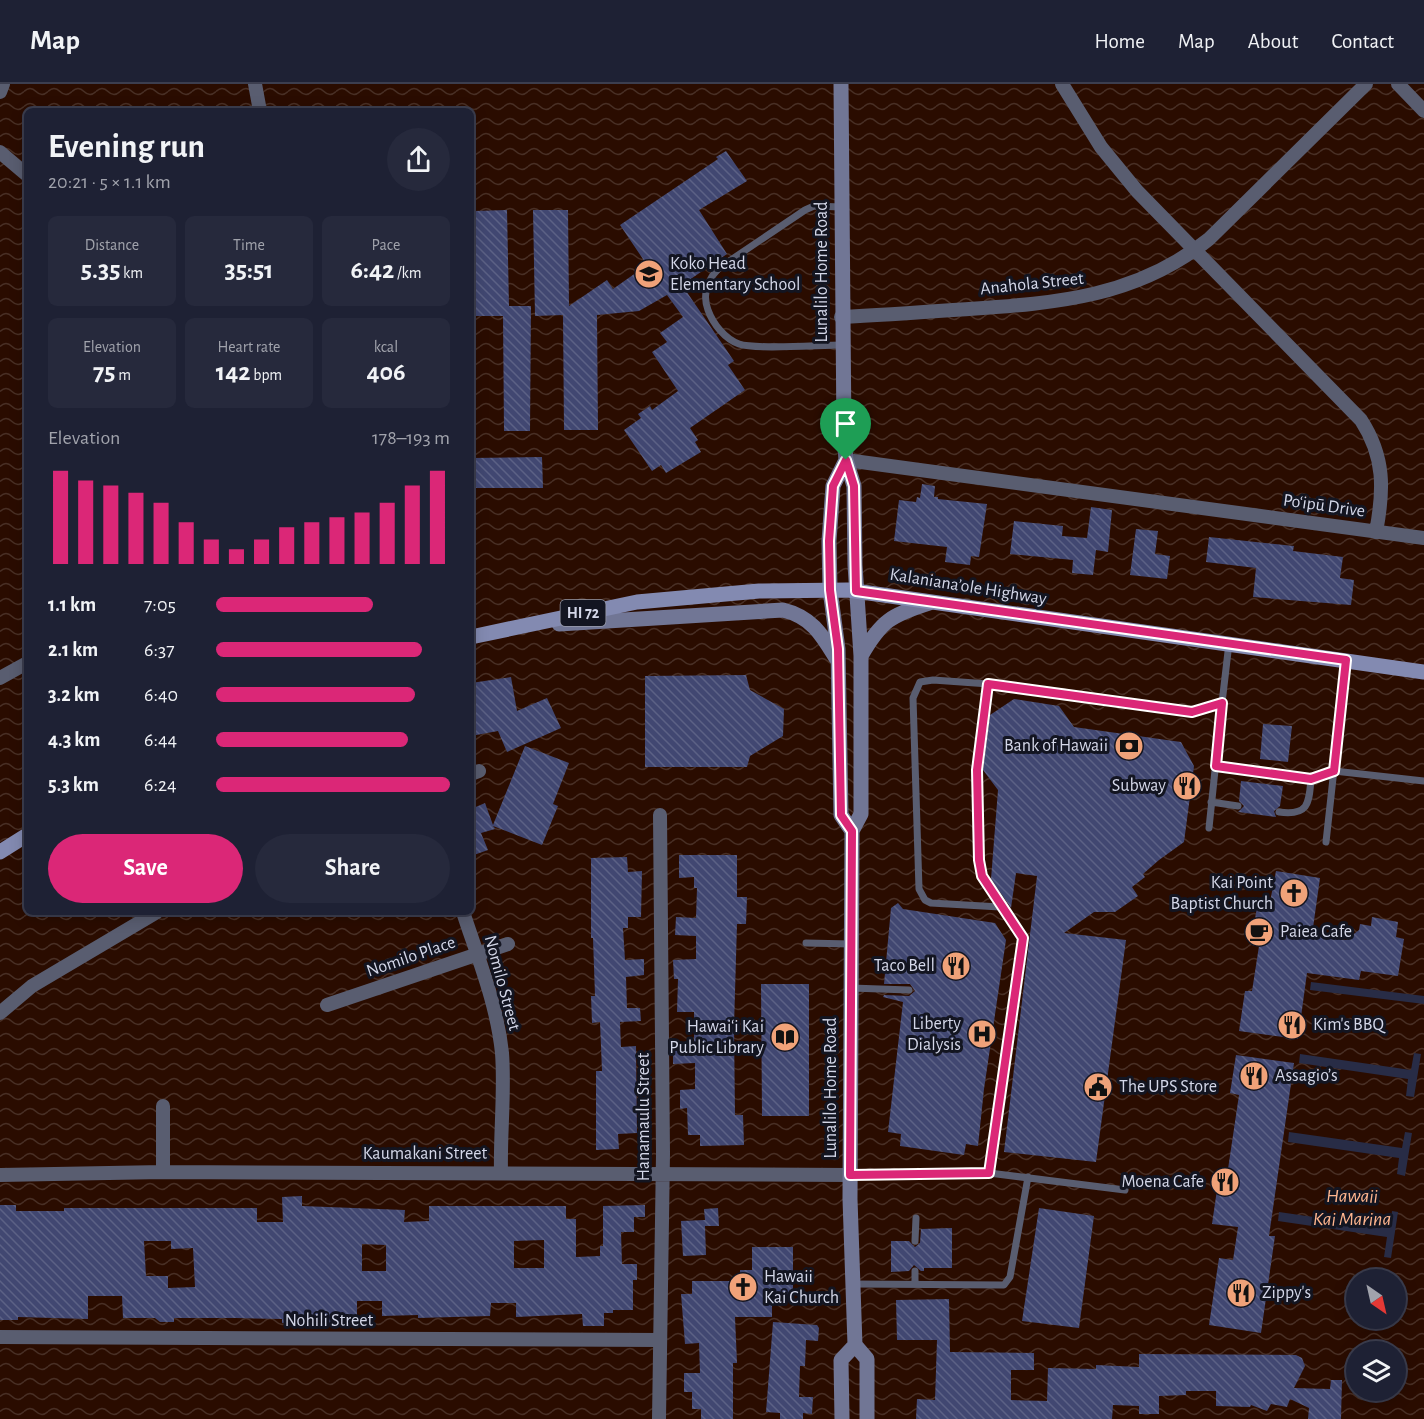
<!DOCTYPE html>
<html lang="en">
<head>
<meta charset="utf-8">
<style>
  :root { --surface:#1e2134; --page:#26293c; --text:#f1f3f6; --muted:#a1a3ac; --line:#3c3e4f; --accent:#db2777 }
  body { margin:0; font-family:"Alegreya Sans",sans-serif; background:var(--page); color:var(--text); height:100vh; display:flex; flex-direction:column; font-size:22px; white-space:nowrap }
  * { box-sizing:border-box; margin:0 }
  p { font-size:20px; color:var(--muted) }
  .icon { flex:none; width:33px; height:33px; fill:none; stroke:currentColor; stroke-width:2; stroke-linecap:round; stroke-linejoin:round }
  .map { position:relative; flex:1; overflow:hidden }
  .panel { position:absolute; left:24px; top:24px; width:450px; height:807px; display:flex; flex-direction:column; background:var(--surface); border-radius:9px; box-shadow:0 3px 15px #0003,0 0 0 2px var(--line) }
  .panel>* { flex:none }
  .needle { width:39px; rotate:146deg }
  .controls { position:absolute; left:1346px; top:1185px; display:grid; gap:12px }
  .controls a { display:grid; place-items:center; width:60px; height:60px; border-radius:50%; background:var(--surface); box-shadow:0 3px 15px #0003,0 0 0 2px var(--line); font-size:30px }
  .pin { position:absolute; display:grid; place-items:center; width:51px; height:51px; color:#fff; margin:-62px -26px; border-radius:50% 50% 50% 0; rotate:-45deg; box-shadow:0 0 6px #0007 }
  .pin .icon { rotate:45deg }
  .round { display:grid; place-items:center; flex:none; width:63px; height:63px; border-radius:32px; background:var(--page) }
  .overview { display:flex; align-items:center; justify-content:space-between; height:102px; padding:0 24px }
  h1 { font-size:33px; font-weight:600; line-height:45px }
  .figures { display:grid; grid-template-columns:repeat(3,1fr); gap:9px; height:102px; padding:6px 24px }
  .figures div { display:grid; align-content:center; border-radius:9px; background:var(--page); text-align:center }
  .figures b { font-size:26px; font-weight:600 }
  .figures small { font-size:16px; font-weight:400 }
  .figures p { font-size:16px }
  .chart { height:168px; padding:12px 24px }
  .chart p { display:flex; justify-content:space-between }
  .chart svg { width:100%; height:108px; margin-top:6px; stroke:var(--accent); stroke-width:6 }
  .action { display:flex; gap:12px; margin-top:auto; padding:12px 24px }
  .action a { flex:1; height:69px; border-radius:36px; background:var(--accent); color:#fff; font-size:24px; font-weight:600; line-height:69px; text-align:center }
  .action a+a { background:var(--page); color:var(--text) }
  ul { padding:0 24px; list-style:none; font-size:20px }
  li { display:grid; grid-template-columns:96px 72px 1fr; align-items:center; height:45px }
  li i { height:15px; border-radius:8px; background:var(--accent) }
  header { display:flex; align-items:center; gap:36px; box-sizing:border-box; height:84px; padding:0 30px; background:var(--surface); border-bottom:2px solid var(--line) }
  header strong { font-size:28px }
  nav { display:flex; gap:33px; margin-inline-start:auto; font-size:21px }
  .map>svg:first-child { display:block }
  .water { fill:url(#water-waves); fill-rule:evenodd }
  .pier { fill:#282c46 }
  .building { fill:url(#building-back-hatch); fill-rule:evenodd }
  .lines { fill:none; stroke-linecap:round; stroke-linejoin:round }
  .lane { stroke:#595d70; stroke-width:7 }
  .street { stroke:#595d70; stroke-width:14 }
  .secondary { stroke:#717695; stroke-width:15 }
  .primary { stroke:#838ab1; stroke-width:15 }
  .route-casing { stroke:#fff; stroke-width:12 }
  .route { stroke:#db2777; stroke-width:8 }
  .labels { text-anchor:middle; dominant-baseline:central; stroke-width:6; stroke-linejoin:round; paint-order:stroke }
  .shield { fill:#131521; stroke:#9a9dac; stroke-width:1.5 }
  .shield-label { font-size:16px; font-weight:bold; fill:#d4d7e8 }
  .poi-label { font-size:18px; fill:#d4d7e8; stroke:#131521; text-anchor:start }
  .street-label { font-size:18px; fill:#d4d7e8; stroke:#131521 }
  .water-label { font-size:20px; font-style:italic; fill:#feb58e; stroke:#131521 }
</style>
</head>
<body>
<header>
<strong>Map</strong>
<nav><a>Home</a><a>Map</a><a>About</a><a>Contact</a></nav>
</header>
<div class="map">
<svg width="1424" height="1335" viewBox="0 0 1424 1335">
  <defs>
    <pattern id="water-waves" width="16" height="10" patternUnits="userSpaceOnUse" patternTransform="scale(1.5)"><rect width="16" height="10" fill="#2a0c00"/><path d="M0 5q4-4 8 0t8 0" fill="none" stroke="#482f25"/></pattern>
    <pattern id="building-back-hatch" width="6" height="6" patternUnits="userSpaceOnUse" patternTransform="scale(1.5)"><rect width="6" height="6" fill="#414771"/><path d="M-1 5l2 2M0 0l6 6M5-1l2 2" fill="none" stroke="#5c6185"/></pattern>
  </defs>
  <rect width="100%" height="100%" fill="#282c46"/>
  <!-- water -->
  <path class="water" d="M0,0H1424V1335H0ZM27,27H471V828H27ZM1356,1196H1395V1234H1356ZM1356,1268H1395V1306H1356Z"/>
  <!-- pier -->
  <path class="pier" d="M1311,898L1424,912V920L1310,906Z
    M1414,969L1421,970L1414,1013L1406,1012L1408,995L1299,979L1300,970L1411,986Z
    M1289,1048L1402,1064L1405,1048L1412,1049L1405,1092L1397,1090L1399,1074L1288,1058Z
    M1392,1127L1398,1128L1391,1174L1384,1173L1387,1153L1278,1137L1279,1128L1390,1144Z"/>
  <!-- building -->
  <path class="building" d="M726,67L747,97L699,126L727,170L682,201L734,277L728,281L745,306L690,344L698,356L695,358L701,368L666,389L661,381L652,387L624,346L641,334L638,330L650,322L652,326L678,307L652,268L667,258L660,249L683,233L667,211L639,227L597,231L598,346H564L563,231L535,232L533,126H568L569,222L607,196L613,205L647,181L620,141L718,75L716,73Z
    M507,126L509,222H531L530,347H504L503,232H475L474,127Z
    M542,373L543,404H471V374Z
    M922,400L935,402L934,413H938V415L987,420L979,473L971,472L970,481L945,478L947,463L894,457L899,416L916,418L917,413L920,414Z
    M1091,423L1112,426L1108,468L1096,466L1093,491L1072,489L1073,476L1010,470L1014,437L1063,442L1062,452L1087,454Z
    M1136,445L1158,447L1155,470L1170,472L1167,495L1130,491Z
    M1209,453L1294,462L1293,467L1343,473L1340,494L1354,496L1351,521L1253,513L1256,484L1206,478Z
    M746,591L750,606L784,625L783,652L750,672L747,683H645V592Z
    M511,593L517,627L547,614L561,644L507,668L498,647L471,652V599Z
    M1014,615L1059,622L1074,643L1181,658L1194,682L1184,758L1159,776L1143,790L1145,793L1132,803L1138,812L1115,828H1094L1064,849L1126,856L1096,1078L1004,1068L1037,792L1016,789L1011,824L991,795L998,706L983,686L990,631Z
    M1263,640L1292,642L1288,678L1260,675Z
    M525,662L569,679L553,720L558,722L542,761L493,742L495,745L481,749L488,766L471,772V725L485,719L493,741Z
    M1241,697L1283,702L1280,722L1274,727L1276,733L1238,728L1244,722L1239,717Z
    M679,771H737V813H747L746,840H737L734,943L735,1031H743L744,1061L700,1062V1051H688L687,1024L680,1025V1006L695,1005V979L673,980V959H694V928H677L678,895H674L673,876L696,875V852L675,851L676,833L696,834L697,804H694V793L679,794Z
    M627,773L628,788L642,787L641,833H628V844H623L625,876L644,875V891L626,893L627,924H640L641,937L620,938L621,963L636,962L637,1049L618,1050L619,1065L596,1066V987H602L600,938L592,939L591,912H595L593,854H591V774Z
    M1276,787L1320,794L1312,851L1346,856L1359,846L1360,840L1371,842L1372,833L1398,838L1396,853L1404,855L1398,892L1361,887L1359,896L1307,889L1298,955L1239,947L1245,907H1252L1259,862L1251,861L1258,816L1270,818Z
    M898,819L903,825L995,839L1006,856L984,1005L978,1062L966,1060L964,1071L900,1062L901,1050L888,1048L903,918L883,913L884,911L909,912L915,907L910,900H884L891,824Z
    M761,900H809V1032H762Z
    M1236,971L1294,979L1269,1152H1275L1261,1249L1209,1241L1219,1174L1233,1176L1238,1143L1212,1140L1220,1085H1228L1239,1011L1230,1009Z
    M302,1112V1122L405,1126L404,1138L429,1137V1122H566V1135H576V1173L600,1172V1162H603V1122L645,1121V1133H634V1148H621L622,1180H637V1196H633V1226H613V1229H604V1242H583L582,1230L516,1233V1219H491L490,1232L418,1234V1231L382,1232V1217H357V1231H341V1242L282,1239V1235L236,1234H174V1238H160L155,1234H123L122,1212H88V1235L18,1233V1236H0V1121H16V1127H64V1124H257V1138H283L282,1113ZM544,1156V1184H514V1157ZM144,1157H171V1165L193,1164L195,1203L168,1204V1192H146ZM362,1160L386,1161V1187H362Z
    M718,1124L719,1142H705L706,1171L683,1172L681,1137L705,1136L704,1125Z
    M1039,1124L1094,1132L1079,1244L1022,1237Z
    M952,1144V1184H924V1187H921L914,1181L909,1187L891,1188V1157H909L915,1163L920,1159L921,1145Z
    M752,1163H793V1211H772V1233H735L737,1279H733V1335H701V1325H692V1308H684V1289H700L699,1259L685,1260L681,1210H692V1197H740V1186H752Z
    M949,1215L950,1268L1034,1269V1286H1011V1316L1047,1317L1048,1284L1096,1285V1281L1139,1283V1270L1296,1271L1302,1274L1305,1282L1294,1304L1330,1305L1331,1296H1342L1341,1335H1308L1309,1324L1290,1315L1287,1323L1271,1320L1267,1327L1251,1321L1250,1323L1216,1322V1307H1186V1311L1159,1312V1330H1139V1322L1113,1321L1112,1335H916L917,1315L935,1316L937,1256H897L896,1216Z
    M773,1238L817,1241L819,1244L818,1257L806,1256L805,1282H800L799,1313H813L812,1330L803,1329V1335H780V1329L766,1328Z"/>
  <g class="lines">
    <!-- lane -->
    <path class="lane" d="M841,123L814,122L805,126L719,184C708,195 702,210 708,226C713,240 725,255 739,260C757,266 818,261 842,261
      M989,600L977,686L979,776L982,792L1023,853L989,1089
      M1216,682L1311,695L1334,687L1424,697
      M1211,718L1238,722
      M1279,728C1309,732 1309,719 1311,695
      M1209,744L1222,619
      M1326,758L1346,576
      M1000,823L931,819L925,816L919,805L913,614L920,598L933,596L989,600L1193,628L1222,619L1229,559
      M806,859L851,860
      M851,904L909,906
      M850,1091L989,1089L1125,1106
      M915,1157L916,1134
      M853,1200L1004,1201L1010,1193L1028,1093
      M915,1200V1187"/>
    <!-- street -->
    <path class="street" d="M255,0L260,27
      M1062,0L1101,63L1137,107L1361,336C1385,373 1384,406 1376,448
      M1398,0L1424,27
      M0,8L3,0
      M0,68L27,91
      M841,233C884,231 926,228 969,225C1057,219 1137,213 1209,155L1366,0
      M846,376L1424,454
      M0,594L27,579
      M471,690L479,687
      M463,828C478,874 497,920 502,969C505,1008 500,1049 501,1088
      M327,921L508,860
      M0,929L32,902L157,828
      M163,1088V1022
      M0,1091L163,1088L850,1091
      M0,1253L659,1256
      M659,1335L663,1070L660,731"/>
    <!-- secondary -->
    <path class="secondary" d="M841,0L844,351L846,376L854,402L855,481L861,572V730L852,747L850,1115L855,1261L867,1275V1335
      M846,376L833,402L829,457L830,506L838,565L841,731L852,747
      M559,540L783,526C812,533 822,551 836,574
      M861,572C881,537 891,531 929,519
      M842,1335L841,1276L855,1261"/>
    <!-- primary -->
    <path class="primary" d="M471,553L637,518L759,507L848,506L1424,588
      M0,768L27,751"/>
  </g>
  <g class="lines">
    <!-- route casing -->
    <g class="route-casing">
      <path id="route" d="M846,376L854,402L856,507L1346,576L1334,687L1311,695L1216,682L1222,619L1192,628L988,600L977,686L979,776L982,792L1023,854L989,1089L850,1091L852,747L841,731L838,565L830,506L829,457L833,402Z"/>
    </g>
    <!-- route -->
    <use href="#route" class="route"/>
  </g>
  <!-- icons -->
  <defs>
    <g id="school-disc" transform="scale(1.5)"><circle r="9.5" fill="#f0a279" stroke="#131521"/><path d="M0-5L7-2L0 1L-7-2ZM-4 1L0 2.5L4 1V4Q0 6-4 4Z" fill="#111"/></g>
    <g id="bank-disc" transform="scale(1.5)"><circle r="9.5" fill="#f0a279" stroke="#131521"/><path d="M-6-4H6V4H-6ZM0-2.3a2.3 2.3 0 1 0 0 4.6a2.3 2.3 0 1 0 0-4.6Z" fill="#111"/></g>
    <g id="restaurant-disc" transform="scale(1.5)"><circle r="9.5" fill="#f0a279" stroke="#131521"/><path d="M-5-6h1v4h1v-4h1v4h1v-4h1v5L-1.5 .5V6h-2V.5L-5-1ZM5-6V6H3V1.5H1.5Q1.5-4 5-6Z" fill="#111"/></g>
    <g id="church-disc" transform="scale(1.5)"><circle r="9.5" fill="#f0a279" stroke="#131521"/><path d="M-1.2-6h2.4v3.5h3.3v2.4h-3.3V6h-2.4V-.1h-3.3v-2.4h3.3Z" fill="#111"/></g>
    <g id="cafe-disc" transform="scale(1.5)"><circle r="9.5" fill="#f0a279" stroke="#131521"/><path d="M-5.5-4.5H6V0H3Q3 3.5 0 3.5H-2.5Q-5.5 3.5-5.5 0ZM3-3.2v2h1.7v-2ZM-6 4.5H4V6H-6Z" fill="#111"/></g>
    <g id="hospital-disc" transform="scale(1.5)"><circle r="9.5" fill="#f0a279" stroke="#131521"/><path d="M-5-5h3v3.5h4V-5h3V5h-3V1.5h-4V5h-3Z" fill="#111"/></g>
    <g id="library-disc" transform="scale(1.5)"><circle r="9.5" fill="#f0a279" stroke="#131521"/><path d="M-6-4Q-3-5.5-.7-3.5V5Q-3 3-6 4ZM6-4Q3-5.5 .7-3.5V5Q3 3 6 4Z" fill="#111"/></g>
    <g id="civic-disc" transform="scale(1.5)"><circle r="9.5" fill="#f0a279" stroke="#131521"/><path d="M-.6-6.5H3V-4.5H.6V-3L4-1V1h2V6H-6V1h2V-1L-.6-3ZM-1.2 2.5V6h2.4V2.5Z" fill="#111"/></g>
  </defs>
  <g fill-rule="evenodd">
    <use href="#school-disc" x="649" y="190"/>
    <use href="#bank-disc" x="1129" y="662"/>
    <use href="#restaurant-disc" x="1187" y="702"/>
    <use href="#church-disc" x="1294" y="809"/>
    <use href="#cafe-disc" x="1259" y="848"/>
    <use href="#restaurant-disc" x="956" y="882"/>
    <use href="#restaurant-disc" x="1292" y="941"/>
    <use href="#hospital-disc" x="982" y="950"/>
    <use href="#library-disc" x="785" y="953"/>
    <use href="#restaurant-disc" x="1254" y="992"/>
    <use href="#civic-disc" x="1098" y="1003"/>
    <use href="#restaurant-disc" x="1225" y="1098"/>
    <use href="#church-disc" x="743" y="1203"/>
    <use href="#restaurant-disc" x="1241" y="1209"/>
  </g>
  <g class="labels">
    <!-- shield labels -->
    <rect class="shield" x="560.5" y="516" width="45" height="26" rx="4.5"/>
    <g class="shield-label">
      <text x="583" y="529">HI 72</text>
    </g>
    <!-- poi labels -->
    <g class="poi-label">
      <text x="670" y="180">Koko Head<tspan x="670" dy="21">Elementary School</tspan></text>
      <text x="1108" y="662" text-anchor="end">Bank of Hawaii</text>
      <text x="1166" y="702" text-anchor="end">Subway</text>
      <text x="1273" y="799" text-anchor="end">Kai Point<tspan x="1273" dy="21">Baptist Church</tspan></text>
      <text x="1280" y="848">Paiea Cafe</text>
      <text x="935" y="882" text-anchor="end">Taco Bell</text>
      <text x="961" y="940" text-anchor="end">Liberty<tspan x="961" dy="21">Dialysis</tspan></text>
      <text x="1313" y="941">Kim's BBQ</text>
      <text x="764" y="943" text-anchor="end">Hawaiʻi Kai<tspan x="764" dy="21">Public Library</tspan></text>
      <text x="1275" y="992">Assagio’s</text>
      <text x="1119" y="1003">The UPS Store</text>
      <text x="1204" y="1098" text-anchor="end">Moena Cafe</text>
      <text x="764" y="1193">Hawaii<tspan x="764" dy="21">Kai Church</tspan></text>
      <text x="1262" y="1209">Zippy's</text>
    </g>
    <!-- street labels -->
    <g class="street-label">
      <text transform="translate(822 188) rotate(-90)">Lunalilo Home Road</text>
      <text transform="translate(1032 200) rotate(-6)">Anahola Street</text>
      <text transform="translate(1324 422) rotate(8)">Po‘ipū Drive</text>
      <text transform="translate(968 503) rotate(9)">Kalaniana’ole Highway</text>
      <text transform="translate(411 873) rotate(-19)">Nomilo Place</text>
      <text transform="translate(502 899) rotate(75)">Nomilo Street</text>
      <text transform="translate(831 1004) rotate(-90)">Lunalilo Home Road</text>
      <text transform="translate(644 1033) rotate(-90)">Hanamaulu Street</text>
      <text x="425" y="1070">Kaumakani Street</text>
      <text x="329" y="1237">Nohili Street</text>
    </g>
    <!-- water labels -->
    <g class="water-label">
      <text x="1352" y="1112">Hawaii<tspan x="1352" dy="23">Kai Marina</tspan></text>
    </g>
  </g>
</svg>
<div class="controls">
<a><svg class="needle" viewBox="-14 -14 28 28"><path d="M0-13l5 13h-10z" fill="#e53935"/><path d="M0 13l5-13h-10z" fill="#a1a3ac"/></svg></a>
<a><svg class="icon" aria-label="layers" viewBox="0 0 24 24"><path d="M12 4l9 5-9 5-9-5zM3 14l9 5 9-5"/></svg></a>
</div>
<div class="pin" style="left:846px;top:376px;background:#1e9e55"><svg class="icon" aria-label="arrive" viewBox="0 0 24 24"><path d="M6 21V4h12l-3 4 3 4H6"/></svg></div>
<section class="panel">
<div class="overview"><div><h1>Evening run</h1><p>20:21 · 5 × 1.1 km</p></div><a class="round"><svg class="icon" aria-label="share" viewBox="0 0 24 24"><path d="M12 15V3M7 8l5-5 5 5M5 13v7h14v-7"/></svg></a></div>
<div class="figures">
<div><p>Distance</p><b>5.35<small> km</small></b></div>
<div><p>Time</p><b>35:51</b></div>
<div><p>Pace</p><b>6:42<small> /km</small></b></div>
</div>
<div class="figures">
<div><p>Elevation</p><b>75<small> m</small></b></div>
<div><p>Heart rate</p><b>142<small> bpm</small></b></div>
<div><p>kcal</p><b>406</b></div>
</div>
<div class="chart"><p><span>Elevation</span>178–193 m</p>
<svg viewBox="0 0 160 44" preserveAspectRatio="none"><path d="M5 44V6M15 44V10M25 44V12M35 44V15M45 44V19M55 44V27M65 44V34M75 44V38M85 44V34M95 44V29M105 44V27M115 44V25M125 44V23M135 44V19M145 44V12M155 44V6"/></svg>
</div>
<ul>
<li><b>1.1 km</b>7:05<i style="width:67%"></i></li>
<li><b>2.1 km</b>6:37<i style="width:88%"></i></li>
<li><b>3.2 km</b>6:40<i style="width:85%"></i></li>
<li><b>4.3 km</b>6:44<i style="width:82%"></i></li>
<li><b>5.3 km</b>6:24<i style="width:100%"></i></li>
</ul>
<div class="action"><a>Save</a><a>Share</a></div>
</section>
</div>
</body>
</html>
